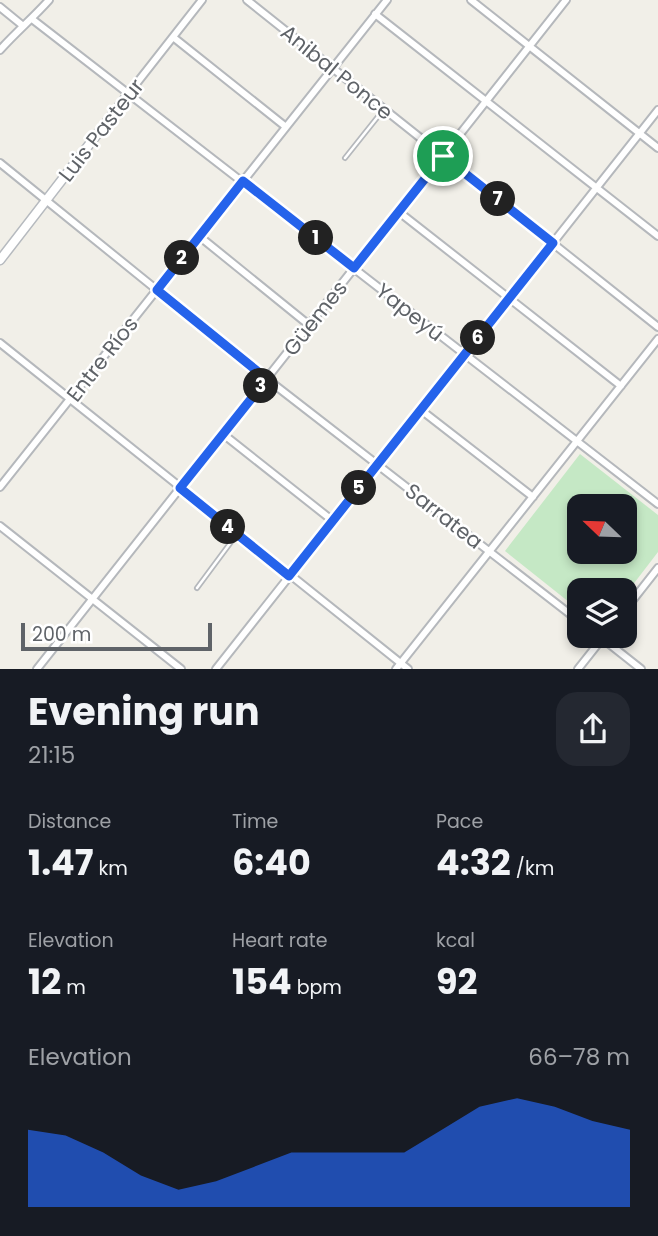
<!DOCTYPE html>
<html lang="en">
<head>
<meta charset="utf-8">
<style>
  :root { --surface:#171b24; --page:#242831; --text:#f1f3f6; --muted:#9ea1a6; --accent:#2563eb }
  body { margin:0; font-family:Poppins,sans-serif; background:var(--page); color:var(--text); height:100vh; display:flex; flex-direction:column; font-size:26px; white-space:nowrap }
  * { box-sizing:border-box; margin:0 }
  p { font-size:23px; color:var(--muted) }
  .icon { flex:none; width:38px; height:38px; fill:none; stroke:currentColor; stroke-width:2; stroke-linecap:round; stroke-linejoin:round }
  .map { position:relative; height:669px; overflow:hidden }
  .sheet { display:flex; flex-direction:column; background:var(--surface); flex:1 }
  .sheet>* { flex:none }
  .needle { width:46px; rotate:293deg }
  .controls { position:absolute; left:567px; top:494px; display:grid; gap:14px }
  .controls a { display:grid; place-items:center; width:70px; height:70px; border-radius:14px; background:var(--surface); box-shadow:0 4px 10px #0003; font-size:35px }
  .scale { position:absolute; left:21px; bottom:18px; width:191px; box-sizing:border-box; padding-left:7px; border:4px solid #5f6368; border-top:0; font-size:19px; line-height:24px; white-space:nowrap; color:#5f6368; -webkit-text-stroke:5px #fff; paint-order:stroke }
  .pin { position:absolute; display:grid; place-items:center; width:60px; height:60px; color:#fff; margin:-30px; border:4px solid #fff; border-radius:50%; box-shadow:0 2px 7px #0007 }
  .km { position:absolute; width:35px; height:35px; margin:-18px; border-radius:50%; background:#222; color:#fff; font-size:19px; line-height:35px; text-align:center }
  .round { display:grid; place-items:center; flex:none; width:74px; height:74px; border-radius:21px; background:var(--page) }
  .summary { display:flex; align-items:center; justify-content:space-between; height:119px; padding:0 28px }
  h1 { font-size:38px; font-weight:700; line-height:52px }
  .metrics { display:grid; grid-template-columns:repeat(3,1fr); gap:10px; height:119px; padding:7px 28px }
  .metrics div { display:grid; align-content:center }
  .metrics b { font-size:35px; font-weight:700 }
  .metrics small { font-size:19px; font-weight:400 }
  .metrics p { font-size:19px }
  .chart { height:196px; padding:14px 28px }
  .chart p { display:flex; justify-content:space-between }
  .chart svg { width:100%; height:126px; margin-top:7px; fill:var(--accent); opacity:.7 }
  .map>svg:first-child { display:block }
  .green { fill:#c5e8c5; fill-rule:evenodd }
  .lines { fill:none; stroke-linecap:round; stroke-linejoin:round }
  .service-casing { stroke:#b5b8bc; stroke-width:6 }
  .minor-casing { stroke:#b5b8bc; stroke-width:10 }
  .secondary-casing { stroke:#b6babf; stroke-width:11 }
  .service { stroke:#fff; stroke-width:2.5 }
  .minor { stroke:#fff; stroke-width:6 }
  .secondary { stroke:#fff; stroke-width:8 }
  .route-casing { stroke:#fff; stroke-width:14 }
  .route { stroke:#2563eb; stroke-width:9 }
  .labels { text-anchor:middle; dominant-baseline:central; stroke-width:5; stroke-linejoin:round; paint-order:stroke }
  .street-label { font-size:21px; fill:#5f6368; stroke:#fff }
</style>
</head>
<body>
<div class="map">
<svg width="658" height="669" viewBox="0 0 658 669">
  <rect width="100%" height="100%" fill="#f1efe8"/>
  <!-- green -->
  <path class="green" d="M580,454L658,515V552L625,595V590H579V610L505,551ZM579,506H625V551H579Z"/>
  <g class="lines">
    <!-- service casing -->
    <g class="service-casing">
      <path id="service" d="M345,158L384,109
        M197,588L237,534"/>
    </g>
    <!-- minor casing -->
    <g class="minor-casing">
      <path id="minor" d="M247,0L658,327
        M471,0L658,148
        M0,7L22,25
        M375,14L658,236
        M32,19L658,504
        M173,37L286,127
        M0,50C16,32 33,18 49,0
        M129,93L202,0
        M0,163L267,379L579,621
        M399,212L621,386
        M199,236L309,325
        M0,343L408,669
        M421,410L533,497
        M223,434L333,521
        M0,487L387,0
        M0,526L181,669
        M625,610L658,568
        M598,635L641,669
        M37,669L566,0
        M216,669L658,110
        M396,669L658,339
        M578,669L605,635"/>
    </g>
    <!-- secondary casing -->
    <g class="secondary-casing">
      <path id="secondary" d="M0,260L129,93"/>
    </g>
    <!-- service -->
    <use href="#service" class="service"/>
    <!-- minor -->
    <use href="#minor" class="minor"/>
    <!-- secondary -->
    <use href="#secondary" class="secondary"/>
  </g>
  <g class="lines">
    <!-- route casing -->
    <g class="route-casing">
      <path id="route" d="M443,156L553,243L289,576L180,488L267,379L157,290L243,181L354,268Z"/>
    </g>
    <!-- route -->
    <use href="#route" class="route"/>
  </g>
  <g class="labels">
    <!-- street labels -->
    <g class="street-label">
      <text transform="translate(337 72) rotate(39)">Anibal Ponce</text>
      <text transform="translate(101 130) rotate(-52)">Luis Pasteur</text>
      <text transform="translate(410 312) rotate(38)">Yapeyú</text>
      <text transform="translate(315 318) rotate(-52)">Güemes</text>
      <text transform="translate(102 359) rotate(-52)">Entre Ríos</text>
      <text transform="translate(444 516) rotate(38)">Sarratea</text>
    </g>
  </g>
</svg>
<div class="controls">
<a><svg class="needle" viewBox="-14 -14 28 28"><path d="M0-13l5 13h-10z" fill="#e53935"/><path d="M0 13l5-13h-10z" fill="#9ea1a6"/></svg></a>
<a><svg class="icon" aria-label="layers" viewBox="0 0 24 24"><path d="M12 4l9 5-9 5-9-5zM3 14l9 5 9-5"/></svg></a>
</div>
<div class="scale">200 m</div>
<div class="pin" style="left:443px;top:156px;background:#1e9e55"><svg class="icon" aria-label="arrive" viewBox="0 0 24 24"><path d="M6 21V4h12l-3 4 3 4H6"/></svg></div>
<b class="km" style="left:316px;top:238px">1</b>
<b class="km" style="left:182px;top:258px">2</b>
<b class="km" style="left:261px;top:386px">3</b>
<b class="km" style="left:228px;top:527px">4</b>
<b class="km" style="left:359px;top:488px">5</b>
<b class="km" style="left:478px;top:338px">6</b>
<b class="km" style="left:498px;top:199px">7</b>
</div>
<section class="sheet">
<div class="summary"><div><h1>Evening run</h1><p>21:15</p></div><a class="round"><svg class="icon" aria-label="share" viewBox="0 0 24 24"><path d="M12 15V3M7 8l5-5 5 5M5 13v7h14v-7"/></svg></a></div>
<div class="metrics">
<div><p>Distance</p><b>1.47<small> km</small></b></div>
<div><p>Time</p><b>6:40</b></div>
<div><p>Pace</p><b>4:32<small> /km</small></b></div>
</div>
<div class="metrics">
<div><p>Elevation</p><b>12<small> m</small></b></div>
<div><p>Heart rate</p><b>154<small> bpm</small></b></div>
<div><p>kcal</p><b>92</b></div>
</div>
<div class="chart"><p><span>Elevation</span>66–78 m</p>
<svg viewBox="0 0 160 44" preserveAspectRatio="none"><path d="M0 44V17L10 19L20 25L30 33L40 38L50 35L60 30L70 25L80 25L90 25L100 25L110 17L120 9L130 6L140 9L150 14L160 17V44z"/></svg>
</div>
</section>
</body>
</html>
